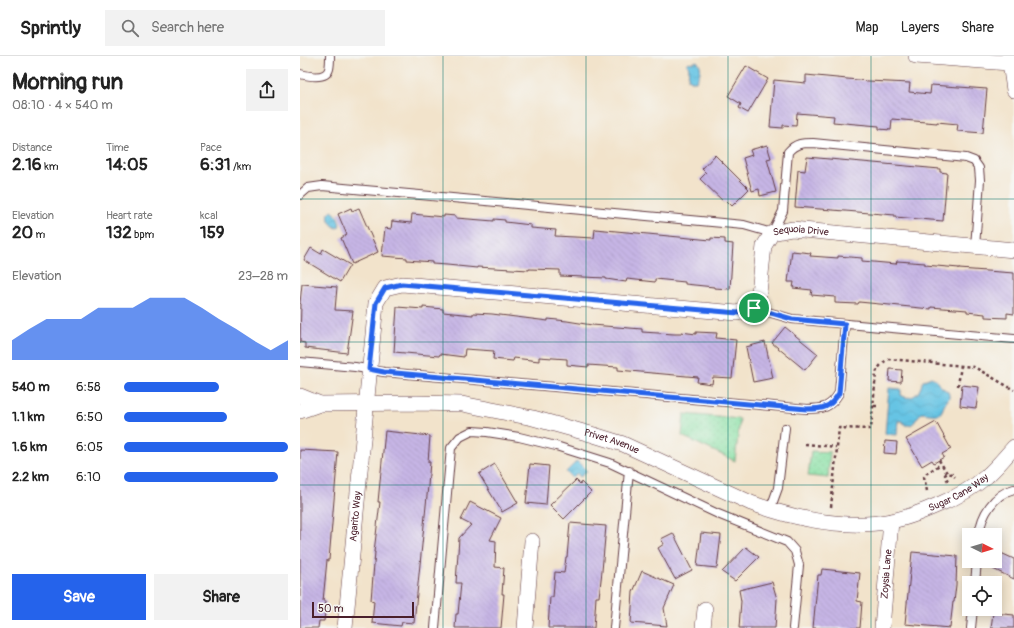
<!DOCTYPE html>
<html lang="en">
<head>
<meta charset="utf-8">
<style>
  :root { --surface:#fff; --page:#f2f2f2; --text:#222; --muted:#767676; --line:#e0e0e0; --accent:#2563eb }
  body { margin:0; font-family:Pangolin,sans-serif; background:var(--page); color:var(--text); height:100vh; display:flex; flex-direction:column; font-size:15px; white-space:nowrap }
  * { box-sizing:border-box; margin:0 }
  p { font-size:13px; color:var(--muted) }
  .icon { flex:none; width:22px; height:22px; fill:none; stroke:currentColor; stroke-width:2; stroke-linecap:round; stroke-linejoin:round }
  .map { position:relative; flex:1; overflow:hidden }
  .side { display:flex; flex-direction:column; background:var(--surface); width:300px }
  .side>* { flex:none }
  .needle { width:26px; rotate:95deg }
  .buttons { position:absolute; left:662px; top:472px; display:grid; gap:8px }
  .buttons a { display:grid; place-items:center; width:40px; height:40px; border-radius:0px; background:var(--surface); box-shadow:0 2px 10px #0003; font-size:20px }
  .scale { position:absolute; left:12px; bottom:10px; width:102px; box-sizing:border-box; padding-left:4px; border:2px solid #4a1f2b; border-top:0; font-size:11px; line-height:14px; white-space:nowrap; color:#4a1f2b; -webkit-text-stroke:3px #f6f6f2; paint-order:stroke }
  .pin { position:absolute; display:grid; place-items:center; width:34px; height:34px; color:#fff; margin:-17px; border:2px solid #fff; border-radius:50%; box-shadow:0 1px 4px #0007 }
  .round { display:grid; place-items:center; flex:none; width:42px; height:42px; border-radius:0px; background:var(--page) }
  .summary { display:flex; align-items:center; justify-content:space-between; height:68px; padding:0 12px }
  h1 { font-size:22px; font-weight:700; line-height:30px }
  .stats { display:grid; grid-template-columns:repeat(3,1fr); gap:6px; height:68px; padding:4px 12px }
  .stats div { display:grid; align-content:center }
  .stats b { font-size:17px; font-weight:700 }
  .stats small { font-size:11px; font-weight:400 }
  .stats p { font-size:11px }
  .chart { height:112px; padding:8px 12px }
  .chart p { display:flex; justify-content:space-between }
  .chart svg { width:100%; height:72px; margin-top:4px; fill:var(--accent); opacity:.7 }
  .action { display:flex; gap:8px; margin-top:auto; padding:8px 12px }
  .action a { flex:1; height:46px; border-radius:0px; background:var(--accent); color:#fff; font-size:16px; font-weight:700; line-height:46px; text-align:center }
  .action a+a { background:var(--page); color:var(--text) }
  ul { padding:0 12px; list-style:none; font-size:13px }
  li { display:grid; grid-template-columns:64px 48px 1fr; align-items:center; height:30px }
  li i { height:10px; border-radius:5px; background:var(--accent) }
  header { display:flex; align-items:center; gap:24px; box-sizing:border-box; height:56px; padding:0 20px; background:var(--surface); border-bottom:1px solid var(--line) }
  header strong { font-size:19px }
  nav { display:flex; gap:22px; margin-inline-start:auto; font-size:14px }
  .search { width:280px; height:36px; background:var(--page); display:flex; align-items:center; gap:10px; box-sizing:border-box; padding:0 14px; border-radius:0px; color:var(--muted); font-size:15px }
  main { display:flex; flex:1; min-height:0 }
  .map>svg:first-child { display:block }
  .park { fill:url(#park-dots); stroke:#698068 }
  .water { fill:url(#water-waves); stroke:#587288 }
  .building { fill:url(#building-back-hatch) }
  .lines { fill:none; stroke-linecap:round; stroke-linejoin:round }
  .lane-casing { stroke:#633c43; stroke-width:10 }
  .street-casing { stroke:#633c43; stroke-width:16 }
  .path { stroke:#633c43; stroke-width:2.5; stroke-dasharray:3 3; stroke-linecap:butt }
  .lane { stroke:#fff; stroke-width:8 }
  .street { stroke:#fff; stroke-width:15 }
  .route-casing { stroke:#fff; stroke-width:8 }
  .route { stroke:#2563eb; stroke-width:5 }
  .grid { fill:none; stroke:#0f766e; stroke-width:1; stroke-opacity:0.55 }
  .labels { text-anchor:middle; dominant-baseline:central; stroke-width:3.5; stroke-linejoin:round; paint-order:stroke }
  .street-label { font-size:10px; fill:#4a1f2b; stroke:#f6f6f2 }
</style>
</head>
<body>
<header>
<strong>Sprintly</strong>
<div class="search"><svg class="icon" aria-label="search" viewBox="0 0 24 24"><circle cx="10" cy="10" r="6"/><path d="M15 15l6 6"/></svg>Search here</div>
<nav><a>Map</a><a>Layers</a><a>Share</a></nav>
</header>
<main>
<section class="side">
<div class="summary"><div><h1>Morning run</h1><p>08:10 · 4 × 540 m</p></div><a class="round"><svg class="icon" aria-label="share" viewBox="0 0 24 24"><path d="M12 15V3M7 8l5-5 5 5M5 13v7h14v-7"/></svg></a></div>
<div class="stats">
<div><p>Distance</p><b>2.16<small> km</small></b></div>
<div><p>Time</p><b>14:05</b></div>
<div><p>Pace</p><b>6:31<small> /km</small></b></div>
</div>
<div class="stats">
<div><p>Elevation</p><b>20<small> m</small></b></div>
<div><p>Heart rate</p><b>132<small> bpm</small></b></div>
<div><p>kcal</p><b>159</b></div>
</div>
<div class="chart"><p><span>Elevation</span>23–28 m</p>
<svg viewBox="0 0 160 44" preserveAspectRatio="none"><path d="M0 44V32L10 25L20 19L30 19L40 19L50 12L60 12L70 12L80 6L90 6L100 6L110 12L120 19L130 25L140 32L150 38L160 32V44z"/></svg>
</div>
<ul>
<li><b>540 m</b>6:58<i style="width:58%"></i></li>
<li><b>1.1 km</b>6:50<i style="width:63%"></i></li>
<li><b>1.6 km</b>6:05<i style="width:100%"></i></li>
<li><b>2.2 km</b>6:10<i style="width:94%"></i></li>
</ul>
<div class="action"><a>Save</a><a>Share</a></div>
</section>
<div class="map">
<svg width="714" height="572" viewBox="0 0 714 572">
  <defs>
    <pattern id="park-dots" width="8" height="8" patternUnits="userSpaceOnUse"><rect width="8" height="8" fill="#88e0a4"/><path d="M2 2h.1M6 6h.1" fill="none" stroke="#77c08d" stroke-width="1.8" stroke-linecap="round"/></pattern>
    <pattern id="water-waves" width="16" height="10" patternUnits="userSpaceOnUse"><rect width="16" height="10" fill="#66c4e4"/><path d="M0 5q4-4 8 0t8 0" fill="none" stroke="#5aa8c4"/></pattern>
    <pattern id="building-back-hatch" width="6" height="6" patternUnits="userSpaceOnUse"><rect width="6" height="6" fill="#c6b5e5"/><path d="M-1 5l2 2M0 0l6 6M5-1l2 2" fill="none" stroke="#ac9bc5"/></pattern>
  </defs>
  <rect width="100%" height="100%" fill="#f6f6f2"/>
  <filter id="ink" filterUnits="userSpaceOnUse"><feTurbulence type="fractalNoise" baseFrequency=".025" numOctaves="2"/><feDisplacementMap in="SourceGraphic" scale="8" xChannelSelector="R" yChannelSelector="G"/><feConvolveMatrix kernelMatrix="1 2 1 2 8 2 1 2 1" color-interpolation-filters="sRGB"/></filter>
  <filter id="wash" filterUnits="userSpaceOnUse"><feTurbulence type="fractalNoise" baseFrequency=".012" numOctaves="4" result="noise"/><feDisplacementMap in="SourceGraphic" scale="16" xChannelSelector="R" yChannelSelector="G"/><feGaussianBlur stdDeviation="0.9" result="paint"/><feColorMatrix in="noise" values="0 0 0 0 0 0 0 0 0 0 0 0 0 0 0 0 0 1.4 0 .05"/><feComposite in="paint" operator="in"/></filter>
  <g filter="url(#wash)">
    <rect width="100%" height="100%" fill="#f2e3cb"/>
    <!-- park -->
    <path class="park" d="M384,358L440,363L435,405L382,380Z
      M511,395L530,396L528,422L508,420Z"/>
    <!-- water -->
    <path class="water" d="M397,5C403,10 400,19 396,25H391L388,23L389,12L387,8L389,6L392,7Z
      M32,155C37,158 41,166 39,171L37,172C31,169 27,164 29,157Z
      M631,321C637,323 637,327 640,330C643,333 647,334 648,336C651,342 647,344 645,348C642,353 643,356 638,359L622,357C615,361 616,371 605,369L602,365H598L597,379L585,378L589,332L601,333V339C607,344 617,341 620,333C622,330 621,327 624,324Z
      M277,405L287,415L280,421L277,417L272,422L266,416Z"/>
    <g id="blocks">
      <!-- building -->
      <path class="building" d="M446,10L468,23L448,57L439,52L441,48L428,40Z
        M506,19L568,25L610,27L609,36L630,38L631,29L687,33L683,77L657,75L658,68L637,66V67L592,63L591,74L579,73V70L533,66L534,60L497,57L496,70L483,69V72L470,71L474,24L506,27Z
        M467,89L471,102L467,103L476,136L460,140L459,133L452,135L443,102L452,99L450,94Z
        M415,99L449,133L432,150L427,145L425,147L400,123L406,117L402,113Z
        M507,101L640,113V116L647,117L643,165L595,161V159L495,151L498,114L505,115Z
        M51,152L52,155L59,152L78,196L52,208L41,182L47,179L38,158Z
        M112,158L144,161V159L156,160V162L194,165V163L205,164V166L231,169V172L256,174L255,180L294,182L295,173L411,184V182L425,183V187L433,188L430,233L414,232V231L385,228V226L355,223V226L327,223L326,226L306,223V222L260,220V214L229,213V214L177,211V212L147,209L132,208V206L107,204V202L82,200L85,172L91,173L92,165L111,167Z
        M11,192L21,198L23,193L50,209L40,226L4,204Z
        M492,195L511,197L510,200L538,202V200L562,202V205L596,208L597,205L625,207V209L659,212V213L714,217V258L707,257V262L685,261V258L667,256V254L631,251V253L559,246L558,248L535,247V241L511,239L512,234L493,232L494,226H488Z
        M2,228L37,231L35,254L53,255L47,297L5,292V287L0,286L1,248L0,247Z
        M97,251L123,253V251L143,253V256L173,259V257L192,258L248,265V263L267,265L292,269L342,273V276L374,278H381V276L396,278V276L417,277L416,282L436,284L432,322L413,321L412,328L397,326L398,321L318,314V311L288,309V311L267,309V303L239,301V305L214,302L213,305L193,303L194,295L165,293L164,301L140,298L139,300L94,296Z
        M485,271L518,298L505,314L472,287Z
        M465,286L473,322L453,326L446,291Z
        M590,313L602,314L601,326L589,325Z
        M662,329L679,331L676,352L660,350Z
        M636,366L651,393L642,398L644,401L634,407L632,404L622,410L606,383Z
        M85,375L130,380L128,406H130L128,430L114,567L102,566L101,570L72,567L74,545L71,544L75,496H74L80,446H78Z
        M585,385L597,386L596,398L584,397Z
        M0,394L38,396L29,504H27L23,545H26L24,565H19L18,572H0Z
        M195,408L218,447L202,456L179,418Z
        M230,408L249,410L246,449L226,447Z
        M276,424L280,428L281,426L291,436L264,463L250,449Z
        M170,446L201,462L190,484L196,485L195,511L204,512L202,538H204L201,572H155L156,558H158L161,527H156L159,482L171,469L161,464Z
        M270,467L306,470L302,515L299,541H296L294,572H248L250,541H253L255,516L264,517L266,501H267Z
        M373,477L392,514L375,523L358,492L364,488L361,483Z
        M401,477L421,479L417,512L397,510Z
        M446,491L459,501L435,525L422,516Z
        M612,496L657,500L656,529L654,546H653L650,572L605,568Z
        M701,497L714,503V523L693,513Z
        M522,513L560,517L557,545L562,546L560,572H513L518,519H521Z
        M342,515L374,529L364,552L367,570L331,567L333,536Z
        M472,526L477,543L475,572H439L441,545L439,534Z
        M693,557L714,559V572H691Z"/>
    </g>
  </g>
  <g filter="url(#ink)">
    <use href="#blocks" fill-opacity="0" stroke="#633c43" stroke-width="1"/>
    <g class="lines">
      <!-- lane casing -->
      <g class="lane-casing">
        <path id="lane" d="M0,18C8,20 26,24 29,13C30,9 30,4 30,0
          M0,139L8,132L22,130L444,169L472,177L483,155L488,96C496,87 502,87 513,87L666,102L674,105L679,112L680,124L675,191
          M454,252L492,263L714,283
          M0,306L55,311L84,316L507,353C523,353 530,352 539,337L545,268
          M470,454L478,432L485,372
          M679,479C681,459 694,438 714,433
          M675,527L677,505
          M135,572L151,392L160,381L172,375L187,376L219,381L256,390L310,407L418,458L487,486L495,495L499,509L493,572
          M314,572L329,415
          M671,572L673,553"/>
      </g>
      <!-- street casing -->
      <g class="street-casing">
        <g id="street">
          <path d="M616,0L709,7"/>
          <path d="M709,0L714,34"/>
          <path id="s1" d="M0,340L20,348L117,347L162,348L233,362L294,379L323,388L451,447C495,463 544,474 591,465C608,462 624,455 640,448C657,441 673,432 687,420C697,411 705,401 714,391"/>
          <path d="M0,355L20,348"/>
          <path id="s2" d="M45,572L76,247L85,232L102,228L437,257L454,252L459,237L464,190L472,177L492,173L714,194"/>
          <path d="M225,572L232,485"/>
          <path d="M403,572L405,553"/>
          <path id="s3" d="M582,572L591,465"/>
        </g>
      </g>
      <!-- path -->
      <path class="path" d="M658,330L661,309
        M574,350H579
        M505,388L536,391
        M639,404L647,417
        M648,425L645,419L647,417L652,418L655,421
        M627,435L624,421L627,417L641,408
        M531,451L539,372L571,373L576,317C578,311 584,305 589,303L674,311L714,334"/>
      <!-- lane -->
      <use href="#lane" class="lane"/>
      <!-- street -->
      <use href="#street" class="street"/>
    </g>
  </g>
  <g class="lines" filter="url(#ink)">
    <!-- route casing -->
    <g class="route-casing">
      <path id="route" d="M102,228L438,257L454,252L492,263L545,268L539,337C530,352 523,353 507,353L84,316L69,313L76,247L85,232Z"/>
    </g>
    <!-- route -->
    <use href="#route" class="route"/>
  </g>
  <!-- grid -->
  <path class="grid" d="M143,0V572M286,0V572M428,0V572M571,0V572M0,143H714M0,286H714M0,429H714"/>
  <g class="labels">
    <!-- street labels -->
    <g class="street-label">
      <text stroke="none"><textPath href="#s2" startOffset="823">Sequoia Drive</textPath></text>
      <text stroke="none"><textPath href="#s1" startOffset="318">Privet Avenue</textPath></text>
      <text stroke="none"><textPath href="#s1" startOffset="687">Sugar Cane Way</textPath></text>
      <text stroke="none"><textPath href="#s2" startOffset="112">Agarito Way</textPath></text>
      <text stroke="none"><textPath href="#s3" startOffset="54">Zoysia Lane</textPath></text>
    </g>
  </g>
</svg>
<div class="buttons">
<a><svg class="needle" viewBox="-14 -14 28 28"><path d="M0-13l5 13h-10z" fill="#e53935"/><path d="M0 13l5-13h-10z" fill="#767676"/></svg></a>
<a><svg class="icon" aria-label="locate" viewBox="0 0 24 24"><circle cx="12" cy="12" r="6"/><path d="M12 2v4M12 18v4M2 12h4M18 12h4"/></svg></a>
</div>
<div class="scale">50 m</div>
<div class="pin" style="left:454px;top:252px;background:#1e9e55"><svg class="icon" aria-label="arrive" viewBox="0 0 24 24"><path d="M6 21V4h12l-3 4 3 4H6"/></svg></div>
</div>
</main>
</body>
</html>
